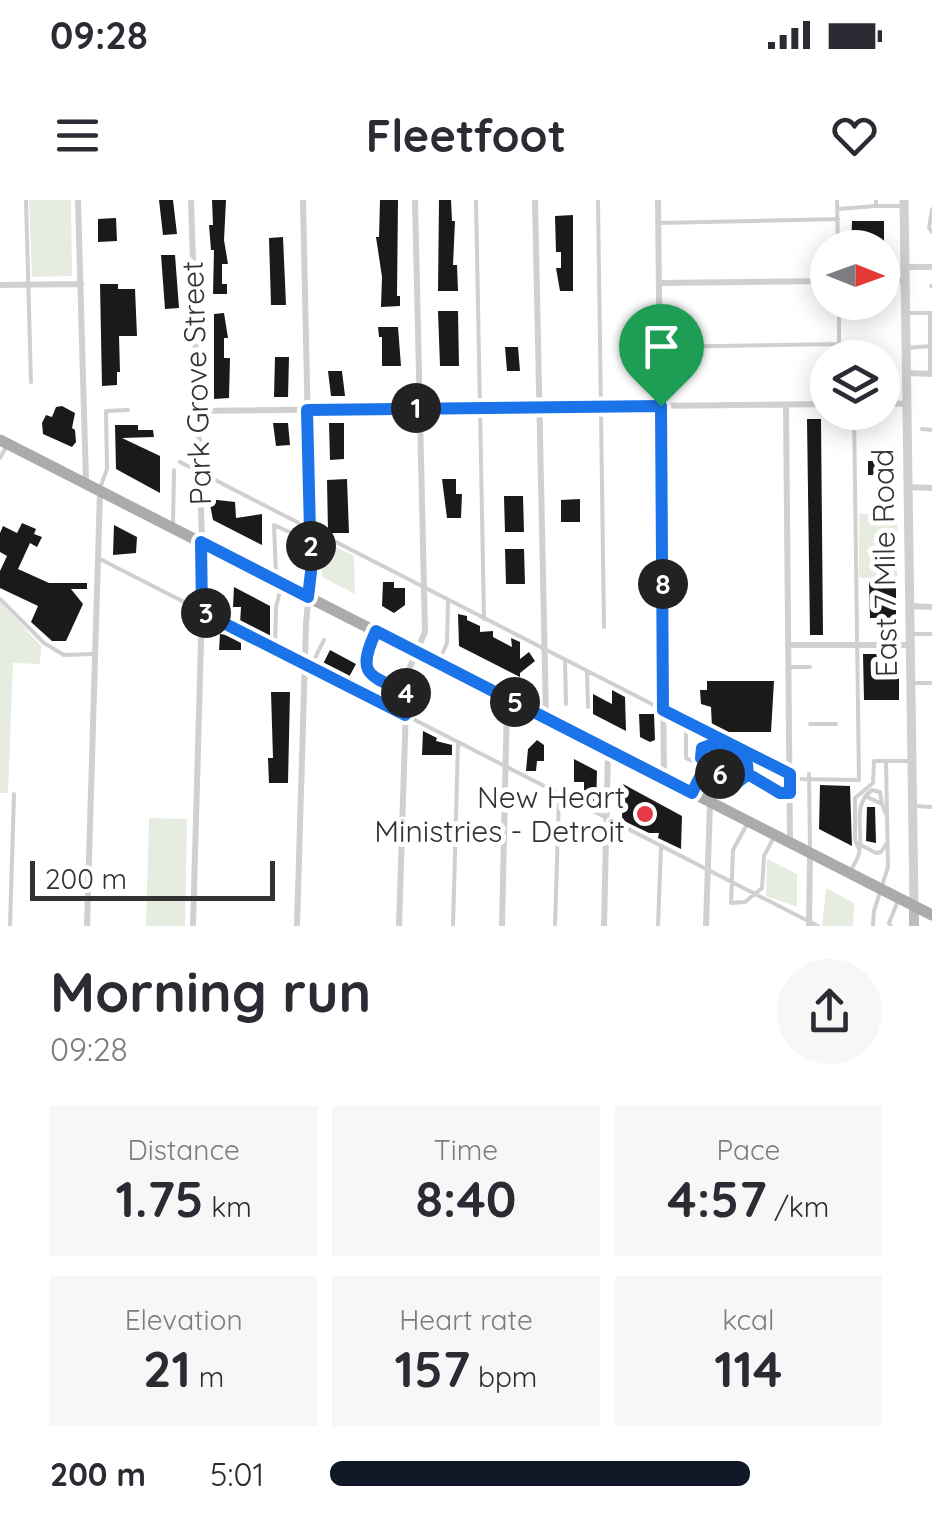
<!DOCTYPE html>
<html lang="en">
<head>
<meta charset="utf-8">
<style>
  :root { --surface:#fff; --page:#f7f7f7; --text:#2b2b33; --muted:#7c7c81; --accent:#111827 }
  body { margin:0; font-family:Quicksand,sans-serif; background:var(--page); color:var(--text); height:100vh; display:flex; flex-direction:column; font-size:38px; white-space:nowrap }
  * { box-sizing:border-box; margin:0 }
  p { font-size:32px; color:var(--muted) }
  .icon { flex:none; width:55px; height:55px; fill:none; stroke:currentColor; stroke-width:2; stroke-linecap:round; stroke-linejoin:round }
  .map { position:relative; height:726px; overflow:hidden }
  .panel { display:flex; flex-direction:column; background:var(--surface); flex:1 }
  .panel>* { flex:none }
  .needle { width:65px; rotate:91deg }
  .controls { position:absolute; left:810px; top:30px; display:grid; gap:20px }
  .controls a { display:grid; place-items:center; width:90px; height:90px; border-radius:50%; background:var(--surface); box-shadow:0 5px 25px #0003; font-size:50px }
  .scale { position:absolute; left:30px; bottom:25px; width:245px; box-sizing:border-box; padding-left:10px; border:5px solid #333; border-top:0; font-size:28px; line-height:35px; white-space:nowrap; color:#333; -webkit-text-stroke:8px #fff; paint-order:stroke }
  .pin { position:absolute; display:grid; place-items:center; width:85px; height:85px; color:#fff; margin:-102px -42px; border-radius:50% 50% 50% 0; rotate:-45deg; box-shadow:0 0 10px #0007 }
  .pin .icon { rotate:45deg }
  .km { position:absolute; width:50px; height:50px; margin:-25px; border-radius:50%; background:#222; color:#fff; font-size:28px; line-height:50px; text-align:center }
  .round { display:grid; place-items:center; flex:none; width:105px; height:105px; border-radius:52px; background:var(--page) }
  .head { display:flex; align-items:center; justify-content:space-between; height:170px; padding:0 50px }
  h1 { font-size:55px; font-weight:800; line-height:75px }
  .figures { display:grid; grid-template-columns:repeat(3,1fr); gap:15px; height:170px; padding:10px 50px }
  .figures div { display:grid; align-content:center; border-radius:0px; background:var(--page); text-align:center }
  .figures b { font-size:50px; font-weight:800 }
  .figures small { font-size:28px; font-weight:400 }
  .figures p { font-size:28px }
  ul { padding:0 50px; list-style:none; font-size:32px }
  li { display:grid; grid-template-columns:160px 120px 1fr; align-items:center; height:75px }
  li i { height:25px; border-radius:12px; background:var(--accent) }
  .status { display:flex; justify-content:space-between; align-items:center; height:70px; padding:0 50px; background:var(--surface); direction:ltr }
  .status svg { height:28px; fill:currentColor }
  header { display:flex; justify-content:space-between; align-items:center; height:130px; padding:0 50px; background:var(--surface); font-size:45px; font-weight:800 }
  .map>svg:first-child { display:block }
  .green { fill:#e6ecdf }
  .building { fill:#1a1a1a }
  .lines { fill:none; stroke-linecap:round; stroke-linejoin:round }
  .service { stroke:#d0d0d0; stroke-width:4 }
  .minor { stroke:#d0d0d0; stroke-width:6 }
  .tertiary { stroke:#d0d0d0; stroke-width:9 }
  .secondary { stroke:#bdbdbd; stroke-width:10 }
  .primary { stroke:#ababab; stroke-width:11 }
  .route-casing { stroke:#fff; stroke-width:20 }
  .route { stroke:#1a73e8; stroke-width:12 }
  .poi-dot { fill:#e63946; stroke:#fff; stroke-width:4 }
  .labels { text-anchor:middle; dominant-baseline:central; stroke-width:10; stroke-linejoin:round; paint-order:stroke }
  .street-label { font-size:30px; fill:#333; stroke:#fff }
  .poi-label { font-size:30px; fill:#333; stroke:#fff; text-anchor:end }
</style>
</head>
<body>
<div class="status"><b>09:28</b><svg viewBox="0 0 49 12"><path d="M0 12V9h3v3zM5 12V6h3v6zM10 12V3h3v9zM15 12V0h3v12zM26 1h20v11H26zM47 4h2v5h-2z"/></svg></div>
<header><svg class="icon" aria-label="menu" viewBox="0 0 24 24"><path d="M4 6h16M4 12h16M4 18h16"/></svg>Fleetfoot<svg class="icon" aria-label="heart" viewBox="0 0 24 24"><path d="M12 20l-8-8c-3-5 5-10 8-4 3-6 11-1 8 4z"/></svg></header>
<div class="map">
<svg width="932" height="726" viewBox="0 0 932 726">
  <rect width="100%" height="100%" fill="#fff"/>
  <!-- green -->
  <path class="green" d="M29,0H71L72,76L32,77Z
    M859,314H897V378H859Z
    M321,340L354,356L355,394L322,377Z
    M0,401L41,446L40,464L13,463L8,593H0Z
    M149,618L187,619L185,726H146Z
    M767,659L797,674V707L766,696Z
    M826,688L854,703L853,726H822Z"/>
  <!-- building -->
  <path class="building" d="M159,0H173L177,34L163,35Z
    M212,0H226L224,40L228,64H222V84H227V94H213L214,50H211L209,25H213Z
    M380,0H398L397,96H400V106L381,107L382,77L376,37H379Z
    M439,0H451L452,21H455L453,65H457L458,91H438Z
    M573,15V91H560L556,68H561V52H556L555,16Z
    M116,18L117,41L98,42V19Z
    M852,21H884V48H851Z
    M283,37L286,105H271L269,38Z
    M161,55H175L179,108L165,109Z
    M100,84H118V89H135L137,136H119L120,172H117V185L102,186Z
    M438,111H458L459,166H440Z
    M224,113L228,138H224V158H230L229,198L214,199V114Z
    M378,127H398L401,166H382V137H379Z
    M505,147H518L520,171H507Z
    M275,157H289L288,197H274Z
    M328,171H342L345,196H331Z
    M62,206L75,213L72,228L75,230L76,242L72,247L43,234L42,223L46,215L52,217L56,207Z
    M807,219H821L823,435H810Z
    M273,223H288L290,245L276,246Z
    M329,223H344V259L330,260Z
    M115,225H138V230H153L154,237L122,238L160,256V293L116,269Z
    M868,261H896V275H868Z
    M347,279L349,333H330L328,331L327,280Z
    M442,279H456V294H462L461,318H447Z
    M504,296H523L524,332H505Z
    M209,299L235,302L236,318L262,314V345L213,320Z
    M580,299V322H561V300Z
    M22,323L36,329L34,334L42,337L37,347L30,343L18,369L49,383H87V389H71L83,404L66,441H52L31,422L38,406L0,388V371L7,356L0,352V333L3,326L17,333Z
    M114,325L137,337L136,353L113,355Z
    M505,349H524L525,384H506Z
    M896,381V418H870L869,382Z
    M383,382H394V388H405V405L394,413L382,406Z
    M234,387L270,406V439L240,424L241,407H233Z
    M458,414L467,416V420L480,426V432L493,431V437L512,447L511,438L520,442V459L529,452L535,461L520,473V477L459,446Z
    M220,434L241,437V450H219Z
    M330,450L356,464L348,479L322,466Z
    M863,454H899V500H864Z
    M707,481H774L771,532H719L712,528L711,507L701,504L700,490H707Z
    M612,490L625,497L626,531L593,514V494L612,504Z
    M271,492H290L288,583H269L268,558H273Z
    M639,514H654L655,540L650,542L640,537Z
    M423,531L437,538L436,541L452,545V555H422Z
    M537,540L544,545V561H537L536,571H526L528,549Z
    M574,559L597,571L596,606L588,602L590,592L584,591V582H574Z
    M623,584L682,616L681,649L658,638L659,633H649L622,620Z
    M820,585L850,586L852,646L819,629Z
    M867,607H875L876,643L866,641Z"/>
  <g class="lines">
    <!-- service -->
    <path class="service" d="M26,0L31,182
      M476,0L484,419
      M598,0L604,427
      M837,0L838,48
      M876,0V6H904
      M838,9L876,6
      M932,9L929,28L932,32
      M658,23L838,19
      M931,86H932
      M839,102V158
      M907,113H932
      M660,147L839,144
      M906,148L931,146
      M930,174V113
      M922,229L932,230
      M0,258L7,245
      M180,262L798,579L859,580L854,212
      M100,288L107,269L106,211L128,210
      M173,325L174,270
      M98,358L818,726
      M276,376L274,325L296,335
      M0,399L44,443L64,455L94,454
      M914,434H932
      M374,435C355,477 372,477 406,493
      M275,448L276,407L281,388
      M315,458L324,440
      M440,459L447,443L448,400
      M565,461L566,504
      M788,467H810
      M587,472L588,507
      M910,483H932
      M810,524H836
      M686,530L748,560L751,567L738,582L686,558Z
      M809,574L810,648
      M744,575L738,577L701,558L702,548L710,545L747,564L748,574L780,593H790
      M694,589L705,567
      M865,596L882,604L886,614
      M916,606L932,607
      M746,626L733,650L731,703L745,702L762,688L764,656L774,637
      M859,644L876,653L881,652L887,643
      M859,649L855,640V598L873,583L874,561H912
      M852,669C854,664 858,659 859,653C864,631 851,605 872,590L880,592L882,604
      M10,726L14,594
      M453,726L458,543
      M555,726L559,596
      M658,726L661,647
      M873,726L874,711L888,667L886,561
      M891,726L889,723L897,703"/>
    <!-- minor -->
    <path class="minor" d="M78,0L86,283
      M191,0L203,370L193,726
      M535,0L546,517
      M658,0L664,578
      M904,67H932
      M882,81L905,80
      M659,83L828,81
      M0,85L81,84
      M907,173L932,174
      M882,203L907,204
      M786,206L790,643
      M197,211L828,204
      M908,287L932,288
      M910,406L932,407
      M788,445H910
      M87,726L100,291
      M297,726L306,423L311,372L303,0
      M399,726L407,474L425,432L415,0
      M502,726L507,500
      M604,726L608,551
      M706,726L710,603
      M809,726L810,654"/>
    <!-- tertiary -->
    <path class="tertiary" d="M904,0L914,706"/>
    <!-- secondary -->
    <path class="secondary" d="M914,706V726"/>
    <!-- primary -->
    <path class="primary" d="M0,240L932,715"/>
  </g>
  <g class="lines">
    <!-- route casing -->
    <g class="route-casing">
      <path id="route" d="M661,206L307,210L311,372L308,397L201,342L202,412L405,515L406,492C368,475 356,475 376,431L692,593L705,567L738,582L748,574L747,564L710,545L702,548L701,558L738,577L748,574L780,593H790V574L663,510L661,206"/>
    </g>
    <!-- route -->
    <use href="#route" class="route"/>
  </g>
  <!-- markers -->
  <circle class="poi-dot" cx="645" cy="614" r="10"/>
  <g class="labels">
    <!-- street labels -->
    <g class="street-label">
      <text transform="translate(196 183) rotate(-92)">Park Grove Street</text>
      <text transform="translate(884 363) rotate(-91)">East 7 Mile Road</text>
    </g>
    <!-- poi labels -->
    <g class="poi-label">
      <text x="625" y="597">New Heart<tspan x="625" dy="34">Ministries - Detroit</tspan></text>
    </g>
  </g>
</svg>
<div class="controls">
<a><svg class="needle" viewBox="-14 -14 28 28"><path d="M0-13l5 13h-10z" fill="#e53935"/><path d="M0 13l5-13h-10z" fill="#7c7c81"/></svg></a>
<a><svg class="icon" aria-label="layers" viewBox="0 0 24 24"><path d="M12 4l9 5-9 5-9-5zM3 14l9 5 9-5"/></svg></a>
</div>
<div class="scale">200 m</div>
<div class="pin" style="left:661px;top:206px;background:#1e9e55"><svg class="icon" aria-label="arrive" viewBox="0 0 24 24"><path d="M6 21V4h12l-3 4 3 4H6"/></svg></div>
<b class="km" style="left:416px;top:208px">1</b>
<b class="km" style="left:311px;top:346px">2</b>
<b class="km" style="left:206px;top:413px">3</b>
<b class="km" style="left:406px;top:493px">4</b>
<b class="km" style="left:515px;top:502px">5</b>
<b class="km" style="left:720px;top:574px">6</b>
<b class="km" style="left:663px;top:384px">8</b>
</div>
<section class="panel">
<div class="head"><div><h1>Morning run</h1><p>09:28</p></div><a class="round"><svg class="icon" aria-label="share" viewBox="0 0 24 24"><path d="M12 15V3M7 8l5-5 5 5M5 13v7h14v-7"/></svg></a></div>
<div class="figures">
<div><p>Distance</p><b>1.75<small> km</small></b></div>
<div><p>Time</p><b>8:40</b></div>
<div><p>Pace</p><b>4:57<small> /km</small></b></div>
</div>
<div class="figures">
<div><p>Elevation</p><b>21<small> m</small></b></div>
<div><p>Heart rate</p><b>157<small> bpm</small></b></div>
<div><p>kcal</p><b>114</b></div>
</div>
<ul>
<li><b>200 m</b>5:01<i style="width:76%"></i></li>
</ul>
</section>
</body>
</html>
